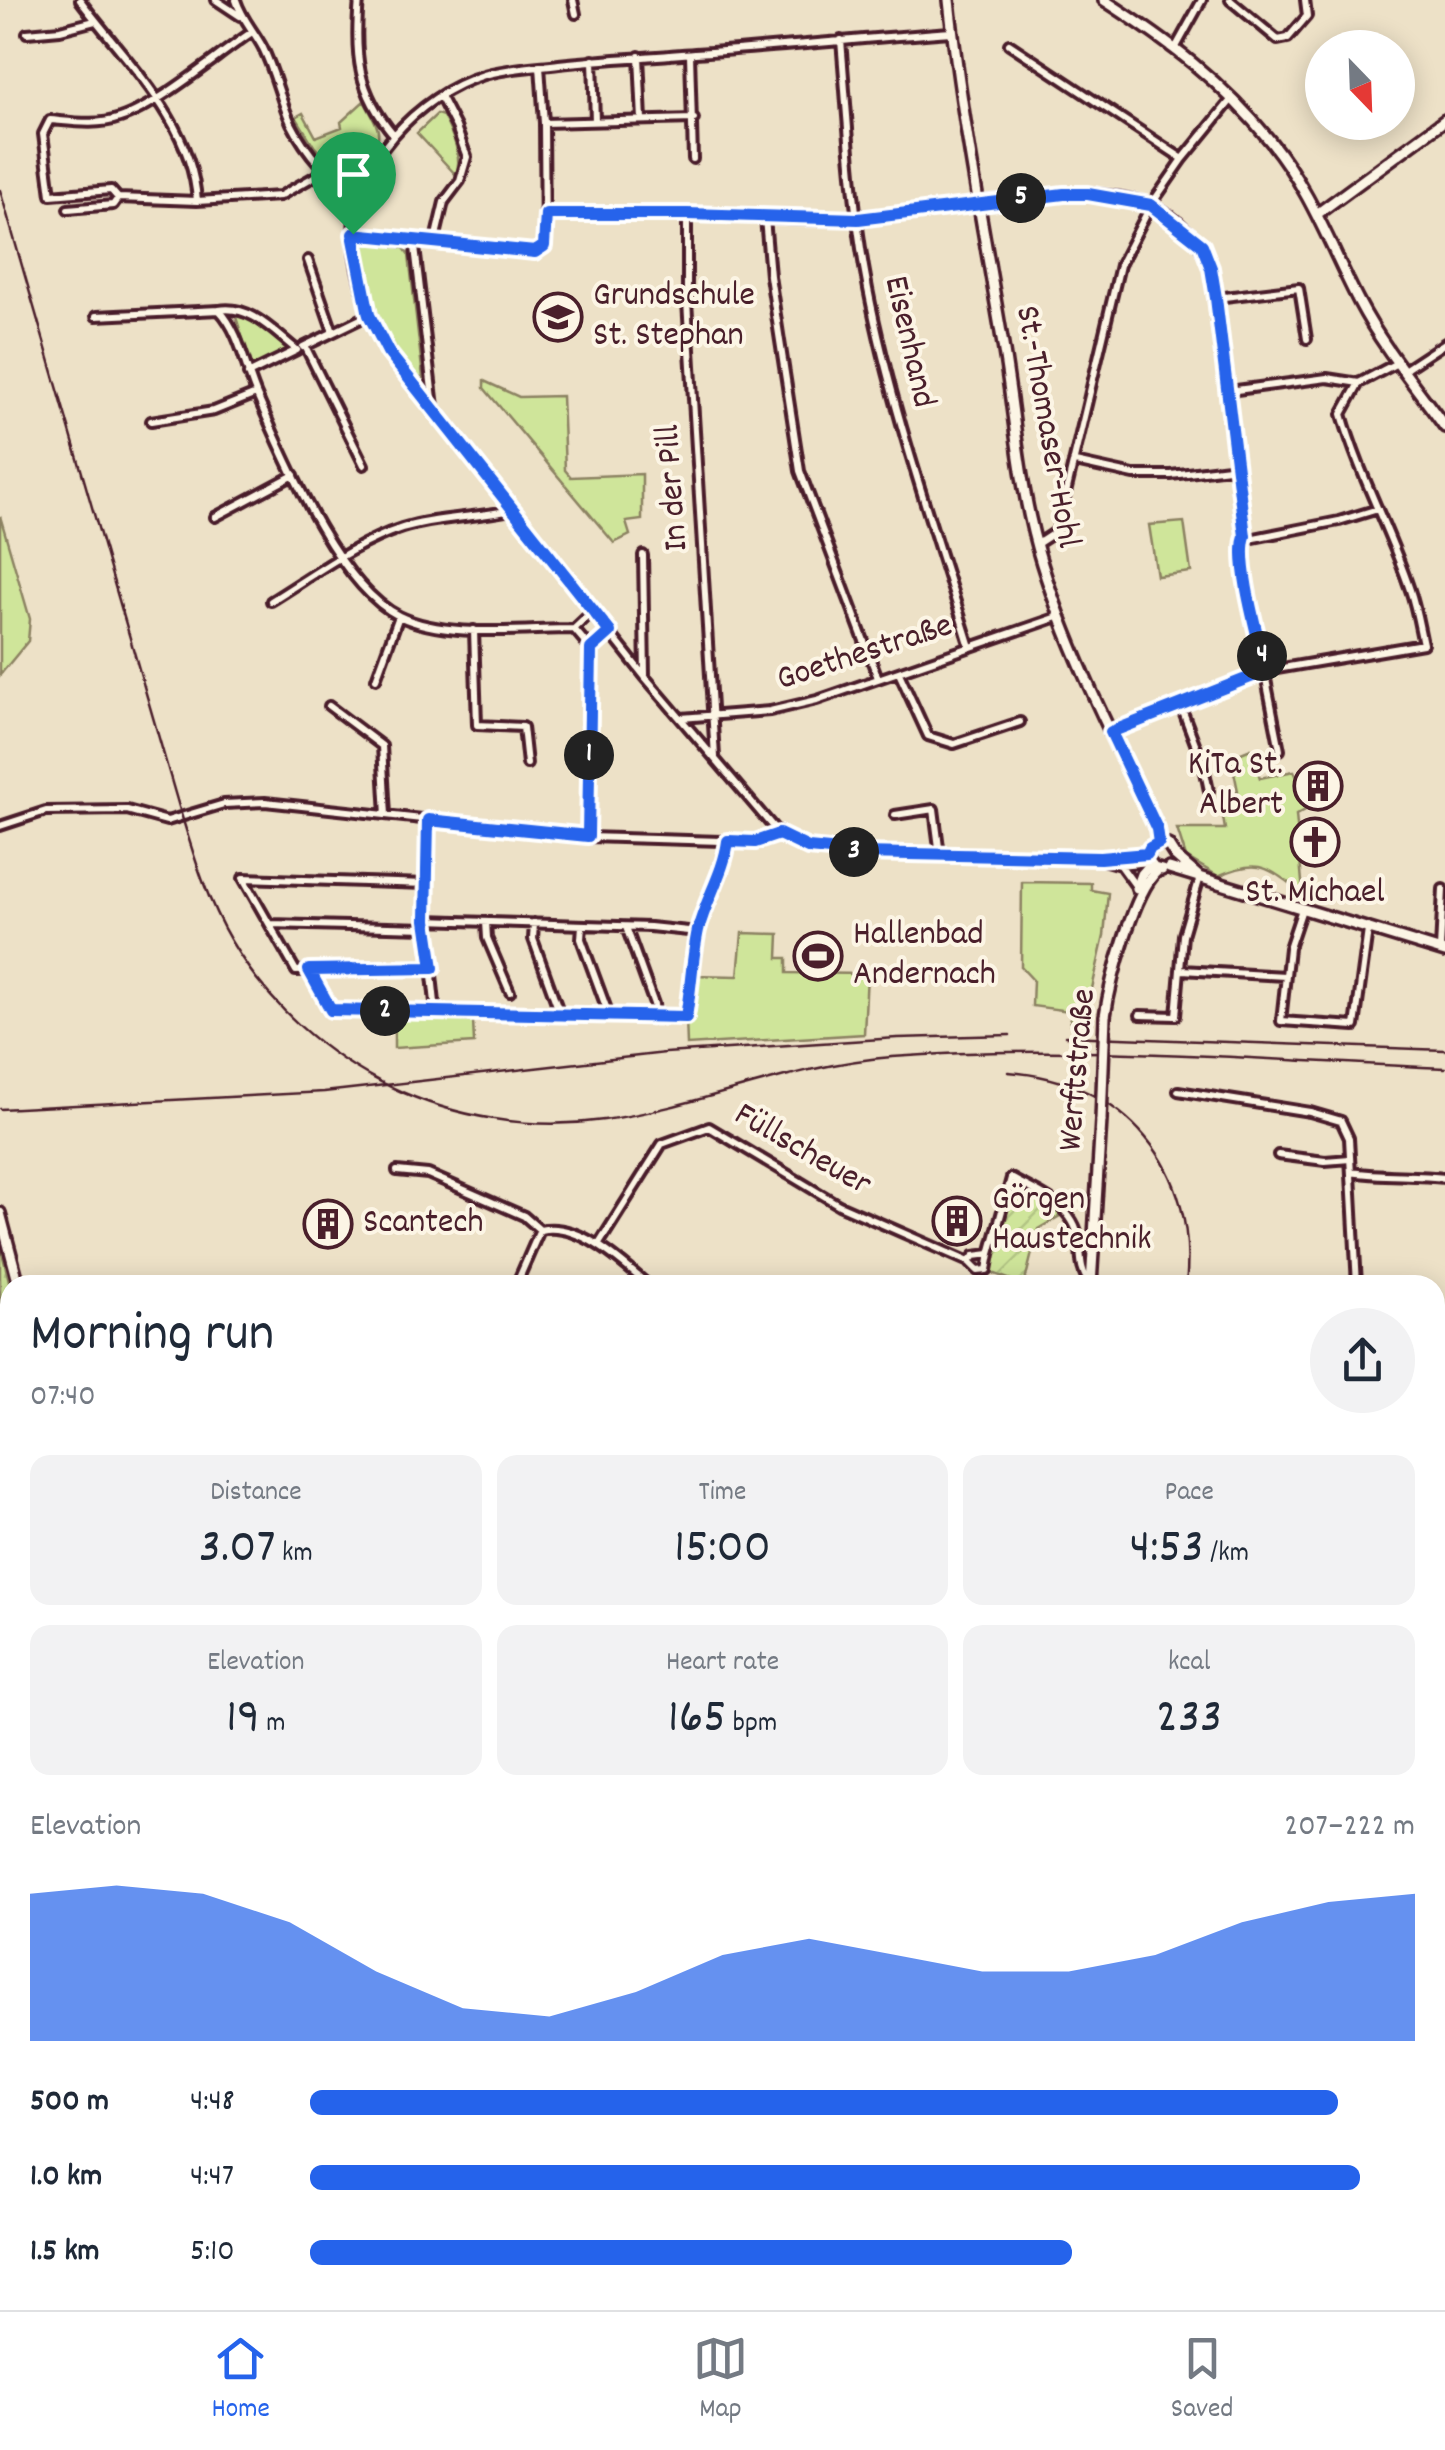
<!DOCTYPE html>
<html lang="en">
<head>
<meta charset="utf-8">
<style>
  :root { --surface:#fff; --page:#f2f2f3; --text:#1f2937; --muted:#747a83; --line:#e0e1e3; --accent:#2563eb }
  body { margin:0; font-family:Dekko,sans-serif; background:var(--page); color:var(--text); height:100vh; display:flex; flex-direction:column; font-size:38px; white-space:nowrap }
  * { box-sizing:border-box; margin:0 }
  p { font-size:32px; color:var(--muted) }
  .icon { flex:none; width:55px; height:55px; fill:none; stroke:currentColor; stroke-width:2; stroke-linecap:round; stroke-linejoin:round }
  .map { position:relative; flex:1; overflow:hidden }
  .side { position:absolute; left:0px; top:1275px; width:1445px; height:1035px; display:flex; flex-direction:column; background:var(--surface); border-radius:30px 30px 0 0; box-shadow:0 5px 25px #0003 }
  .side>* { flex:none }
  .needle { width:65px; rotate:157deg }
  .tools { position:absolute; left:1305px; top:30px; display:grid; gap:20px }
  .tools a { display:grid; place-items:center; width:110px; height:110px; border-radius:50%; background:var(--surface); box-shadow:0 5px 25px #0003; font-size:50px }
  .pin { position:absolute; display:grid; place-items:center; width:85px; height:85px; color:#fff; margin:-102px -42px; border-radius:50% 50% 50% 0; rotate:-45deg; box-shadow:0 0 10px #0007 }
  .pin .icon { rotate:45deg }
  .km { position:absolute; width:50px; height:50px; margin:-25px; border-radius:50%; background:#222; color:#fff; font-size:28px; line-height:50px; text-align:center }
  .round { display:grid; place-items:center; flex:none; width:105px; height:105px; border-radius:52px; background:var(--page) }
  .headline { display:flex; align-items:center; justify-content:space-between; height:170px; padding:0 30px }
  h1 { font-size:55px; font-weight:600; line-height:75px }
  .metrics { display:grid; grid-template-columns:repeat(3,1fr); gap:15px; height:170px; padding:10px 30px }
  .metrics div { display:grid; align-content:center; border-radius:20px; background:var(--page); text-align:center }
  .metrics b { font-size:50px; font-weight:600 }
  .metrics small { font-size:28px; font-weight:400 }
  .metrics p { font-size:28px }
  .chart { height:280px; padding:20px 30px }
  .chart p { display:flex; justify-content:space-between }
  .chart svg { width:100%; height:180px; margin-top:10px; fill:var(--accent); opacity:.7 }
  ul { padding:0 30px; list-style:none; font-size:32px }
  li { display:grid; grid-template-columns:160px 120px 1fr; align-items:center; height:75px }
  li i { height:25px; border-radius:12px; background:var(--accent) }
  .tabs { display:flex; justify-content:space-around; align-items:center; height:140px; border-top:2px solid var(--line); background:var(--surface); font-size:28px; color:var(--muted) }
  .tabs a { display:grid; justify-items:center; gap:5px }
  .tabs .selected { color:var(--accent) }
  .map>svg:first-child { display:block }
  .forest { fill:url(#forest-crowns); stroke:#8c8262; stroke-width:2.5 }
  .cemetery { fill:url(#cemetery-stones); stroke:#8c8262; stroke-width:2.5 }
  .park { fill:#cfe59a; stroke:#8c8262; stroke-width:2.5 }
  .garden { fill:url(#garden-furrows); stroke:#8c8262; stroke-width:2.5 }
  .water { fill:url(#water-ripples); stroke:#708c9e; stroke-width:2.5 }
  .lines { fill:none; stroke-linecap:round; stroke-linejoin:round }
  .minor-casing { stroke:#4a1f2b; stroke-width:14 }
  .tertiary-casing { stroke:#4a1f2b; stroke-width:16 }
  .minor { stroke:#fcf5e5; stroke-width:6 }
  .tertiary { stroke:#fcf5e5; stroke-width:9 }
  .rail { stroke:#4a1f2b; stroke-width:2.5 }
  .tertiary-bridge-casing { stroke:#4a1f2b; stroke-width:16; stroke-linecap:butt }
  .tertiary-bridge { stroke:#fcf5e5; stroke-width:9 }
  .route-casing { stroke:#fff; stroke-width:20 }
  .route { stroke:#2563eb; stroke-width:12 }
  .labels { text-anchor:middle; dominant-baseline:central; stroke-width:8; stroke-linejoin:round; paint-order:stroke }
  .poi-label { font-size:35px; fill:#4a1f2b; stroke:#fcf5e5; text-anchor:start }
  .street-label { font-size:35px; fill:#4a1f2b; stroke:#fcf5e5 }
</style>
</head>
<body>
<div class="map">
<svg width="1445" height="2310" viewBox="0 0 1445 2310">
  <defs>
    <pattern id="forest-crowns" width="20" height="18" patternUnits="userSpaceOnUse" patternTransform="scale(2.5)"><rect width="20" height="18" fill="#cfe59a"/><path d="M2 6a3 3 0 1 1 6 0M12 15a3 3 0 1 1 6 0" fill="none" stroke="#b3c485"/></pattern>
    <pattern id="cemetery-stones" width="16" height="16" patternUnits="userSpaceOnUse" patternTransform="scale(2.5)"><rect width="16" height="16" fill="#cfe59a"/><path d="M2 7V4a2 2 0 0 1 4 0v3zM10 15v-3a2 2 0 0 1 4 0v3z" fill="#b3c485"/></pattern>
    <pattern id="garden-furrows" width="10" height="10" patternUnits="userSpaceOnUse" patternTransform="scale(2.5)"><rect width="10" height="10" fill="#cfe59a"/><path d="M-1 1l2-2M0 10L10 0M9 11l2-2" fill="none" stroke="#b3c485"/></pattern>
    <pattern id="water-ripples" width="26" height="14" patternUnits="userSpaceOnUse" patternTransform="scale(2.5)"><rect width="26" height="14" fill="#8ad4eb"/><path d="M2 4q2-2 4 0t4 0M15 11q2-2 4 0t4 0" fill="none" stroke="#79b6ca"/></pattern>
  </defs>
  <rect width="100%" height="100%" fill="#ede1c7"/>
  <filter id="ink" filterUnits="userSpaceOnUse"><feTurbulence type="fractalNoise" baseFrequency=".01" numOctaves="2"/><feDisplacementMap in="SourceGraphic" scale="20" xChannelSelector="R" yChannelSelector="G"/><feConvolveMatrix kernelMatrix="1 2 1 2 8 2 1 2 1" color-interpolation-filters="sRGB"/></filter>
  <g filter="url(#ink)">
    <!-- forest -->
    <path class="forest" d="M0,1244L10,1285V1567L5,1598L0,1597Z"/>
    <!-- cemetery -->
    <path class="cemetery" d="M385,2300H493L495,2310H389Z"/>
    <!-- park -->
    <path class="park" d="M364,101C381,132 385,135 364,164L359,161L358,150L341,143L333,157L336,165L333,168L314,146L296,117L303,113L316,137L342,127L341,122Z
      M437,114L443,116C452,134 463,155 456,175L417,133Z
      M370,241L404,248L409,255L423,378H417C381,336 368,303 361,248Z
      M235,314L250,319L289,349L252,368Z
      M484,381L519,397L562,396L565,470L571,477L642,474V520L626,522L630,535L614,543L484,388Z
      M0,516L30,619L28,641L0,675Z
      M1184,522L1191,572L1157,576L1149,525Z
      M1251,749L1260,778L1294,771L1311,807L1296,815L1303,893C1267,868 1261,857 1218,876L1186,857L1177,829H1225L1219,795L1238,791L1231,757Z
      M1022,882L1091,883V890L1108,893L1104,936L1083,1028L1071,1027L1070,1011L1032,1006L1033,980L1021,967Z
      M742,933L779,934L778,958H787V973L867,974L864,1034L687,1045L686,1017L693,975L738,976Z
      M394,1018L473,1020L474,1043L394,1048Z"/>
    <!-- garden -->
    <path class="garden" d="M1013,1183L1065,1213L1038,1229L1024,1285L990,1272Z"/>
    <!-- water -->
    <path class="water" d="M1445,2249V2310H1343L1361,2300H1435V2255Z"/>
    <g class="lines">
      <!-- minor casing -->
      <g class="minor-casing">
        <path id="minor" d="M80,0C125,61 192,121 197,201
          M216,0L240,16
          M236,0C242,19 254,31 263,48C275,72 280,99 291,123C305,151 332,183 359,199
          M359,0C354,55 357,91 394,135
          M573,0L576,14
          M1230,0L1278,40L1288,38L1307,16L1305,0
          M952,32C866,38 781,47 695,53C650,57 604,59 559,64C534,67 508,68 484,75C418,95 352,164 353,236C354,277 370,316 387,351L645,677L779,834L808,848L862,853L1100,859L1147,855
          M27,33L60,30L95,21
          M841,40C848,123 852,208 868,289C892,411 934,529 970,647
          M1009,44L1183,159
          M1176,47L1202,0
          M690,54L693,159
          M639,56L642,120
          M593,60L595,121
          M544,123L694,119
          M118,198L111,190L51,195L43,134L50,120C73,122 98,126 120,118C159,105 216,56 252,32
          M68,209L113,205L118,198L197,201L280,196L326,170
          M546,214C594,216 642,212 690,214C745,216 801,222 857,219C938,215 1077,174 1150,205C1179,216 1200,241 1211,269L1245,536L1242,546L1244,568L1280,750
          M687,214V301L715,757
          M765,218L770,276L800,471L878,678
          M353,234L535,252L545,246L544,123L540,66
          M414,239L434,407
          M435,240L444,202L460,181L467,157L456,127L440,96
          M308,260L333,332
          M1216,298L1299,288L1307,339
          M96,316L219,310
          M305,346L364,465
          M303,347L369,315
          M1404,370L1445,343
          M248,374L297,350C274,332 250,304 219,310C241,333 245,370 259,400C286,461 338,586 399,616C446,639 522,629 574,629
          M1229,391L1327,378L1359,383
          M151,421L214,411L256,394
          M1075,462L1134,475H1171L1237,467
          M215,517L294,475
          M1244,540L1339,521L1378,509
          M1037,544L1057,531L1120,265L1151,205L1183,159L1232,99
          M643,555L645,675
          M271,601C312,576 355,543 402,528C437,517 474,518 511,510
          M593,611L574,629L591,649L610,632
          M474,630L477,725L523,727L527,764
          M899,673L928,736L954,744L1020,722
          M376,679L399,616
          M1180,704L1204,767L1209,791
          M329,706L382,746L386,815
          M681,718L770,711L817,700L1061,616
          M1111,732L1265,671L1423,644C1419,626 1416,607 1410,590C1390,530 1359,475 1342,414L1359,383L1397,363
          M895,815L934,809L940,855
          M428,820L426,920L436,1012
          M0,826L46,811L127,810L167,821L224,804L265,802L588,837L755,842L779,834
          M588,837L591,649
          M1106,861L1120,865L1148,862
          M1121,866L1137,888
          M426,884L243,878L296,971L433,967
          M1302,909L1289,948L1281,1021L1355,1026L1368,930
          M426,920L650,927L698,932
          M486,922L487,938L510,992
          M534,923L533,939L560,1014
          M270,924L427,928
          M582,925L581,939L609,1015
          M626,927L654,1004L655,1016
          M1440,950L1443,889
          M309,970L331,1010L686,1017C691,988 692,958 698,930C706,899 725,872 728,841
          M1182,970L1285,976
          M1140,1015L1176,1016L1183,935L1200,877
          M1178,1091L1310,1112L1341,1121L1349,1138L1357,1285
          M1278,1155L1325,1161L1350,1159
          M397,1171L428,1174L524,1216L540,1230
          M1351,1172C1383,1177 1413,1174 1445,1178
          M599,1244L662,1144L709,1127L839,1205L969,1262L978,1271L987,1270L990,1254L974,1256L969,1262
          M990,1254L1011,1178C1043,1196 1077,1206 1080,1247C1081,1263 1081,1271 1090,1284
          M516,1285L540,1230C578,1221 622,1262 648,1285
          M1435,1411L1445,1410
          M1435,1566L1445,1564
          M1,1699L2,1732
          M1,1730L10,1749
          M1435,1734L1445,1732
          M759,2300L763,2310
          M160,2310V2300
          M534,2310L571,2300"/>
      </g>
      <!-- tertiary casing -->
      <g class="tertiary-casing">
        <path id="tertiary" d="M949,0C961,114 983,226 1002,339C1015,414 1019,491 1042,564C1070,655 1116,743 1157,829L1159,843
          M1104,0C1169,42 1222,81 1271,142C1310,190 1331,248 1359,302C1382,346 1416,387 1445,427
          M1317,214L1445,120
          M1159,843L1168,845L1175,856L1198,876
          M1159,843L1150,848L1147,859L1154,868L1162,870
          M1169,868L1445,952
          M1137,888L1142,874L1150,865
          M1105,1016C1110,982 1134,890 1158,870
          M0,1213L19,1285
          M1091,1285L1101,1120
          M1,1699L10,1628
          M1435,1886L1445,1900"/>
      </g>
      <!-- minor -->
      <use href="#minor" class="minor"/>
      <!-- tertiary -->
      <use href="#tertiary" class="tertiary"/>
      <!-- rail -->
      <path class="rail" d="M0,190L179,807C193,853 206,899 231,941C307,1070 456,1141 604,1120C702,1106 794,1064 892,1057C1076,1043 1261,1060 1445,1068
        M1065,1036L1445,1050
        M1008,1072C1125,1080 1199,1168 1186,1285
        M0,1109L324,1092L665,1053L897,1038L1010,1035
        M645,2310L652,2300
        M1044,2310L1047,2300"/>
      <!-- tertiary-bridge casing -->
      <g class="tertiary-bridge-casing">
        <path id="tertiary-bridge" d="M1101,1120L1105,1016"/>
      </g>
      <!-- tertiary-bridge -->
      <use href="#tertiary-bridge" class="tertiary-bridge"/>
    </g>
  </g>
  <g class="lines" filter="url(#ink)">
    <!-- route casing -->
    <g class="route-casing">
      <path id="route" d="M1064,194H1088L1151,205L1202,245L1211,268L1216,298L1245,536C1236,563 1259,640 1266,671L1111,732L1157,829L1159,843L1150,848L1147,854L1100,858L862,853L808,848L779,834L755,842L728,841C724,872 706,899 698,930C692,958 691,988 686,1017L331,1010L309,970L433,968L426,920L428,820L588,836L591,649L610,632L388,352L369,315L353,234L535,252L544,246L546,214H687L858,219Z"/>
    </g>
    <!-- route -->
    <use href="#route" class="route"/>
  </g>
  <!-- icons -->
  <defs>
    <g id="school-ring" transform="scale(2.5)"><circle r="9.5" fill="#fcf5e5" stroke="#4a1f2b" stroke-width="1.5"/><path d="M0-5L7-2L0 1L-7-2ZM-4 1L0 2.5L4 1V4Q0 6-4 4Z" fill="#4a1f2b"/></g>
    <g id="building-ring" transform="scale(2.5)"><circle r="9.5" fill="#fcf5e5" stroke="#4a1f2b" stroke-width="1.5"/><path d="M-4-6H4V6H1V3H-1V6H-4ZM-2.5-4.3h1.7v1.8h-1.7ZM.8-4.3h1.7v1.8H.8ZM-2.5-1h1.7V.8h-1.7ZM.8-1h1.7V.8H.8Z" fill="#4a1f2b"/></g>
    <g id="church-ring" transform="scale(2.5)"><circle r="9.5" fill="#fcf5e5" stroke="#4a1f2b" stroke-width="1.5"/><path d="M-1.2-6h2.4v3.5h3.3v2.4h-3.3V6h-2.4V-.1h-3.3v-2.4h3.3Z" fill="#4a1f2b"/></g>
    <g id="stadium-ring" transform="scale(2.5)"><circle r="9.5" fill="#fcf5e5" stroke="#4a1f2b" stroke-width="1.5"/><path d="M0-5a6.5 5 0 1 0 0 10a6.5 5 0 1 0 0-10ZM-3.5-1.8h7v3.6h-7Z" fill="#4a1f2b"/></g>
  </defs>
  <g fill-rule="evenodd">
    <use href="#school-ring" x="558" y="317"/>
    <use href="#building-ring" x="1318" y="786"/>
    <use href="#church-ring" x="1315" y="842"/>
    <use href="#stadium-ring" x="818" y="956"/>
    <use href="#building-ring" x="957" y="1221"/>
    <use href="#building-ring" x="328" y="1224"/>
  </g>
  <g class="labels">
    <!-- poi labels -->
    <g class="poi-label">
      <text x="593" y="297">Grundschule<tspan x="593" dy="40">St. Stephan</tspan></text>
      <text x="1283" y="766" text-anchor="end">KiTa St.<tspan x="1283" dy="40">Albert</tspan></text>
      <text x="1315" y="894" text-anchor="middle">St. Michael</text>
      <text x="853" y="936">Hallenbad<tspan x="853" dy="40">Andernach</tspan></text>
      <text x="992" y="1201">Görgen<tspan x="992" dy="40">Haustechnik</tspan></text>
      <text x="363" y="1224">Scantech</text>
    </g>
    <!-- street labels -->
    <g class="street-label">
      <text transform="translate(908 342) rotate(77)">Eisenhand</text>
      <text transform="translate(1046 427) rotate(80)">St.-Thomaser-Hohl</text>
      <text transform="translate(674 488) rotate(-94)">In der Pill</text>
      <text transform="translate(865 654) rotate(-18)">Goethestraße</text>
      <text transform="translate(1079 1070) rotate(-85)">Werftstraße</text>
      <text transform="translate(802 1151) rotate(30)">Füllscheuer</text>
    </g>
  </g>
</svg>
<div class="tools">
<a><svg class="needle" viewBox="-14 -14 28 28"><path d="M0-13l5 13h-10z" fill="#e53935"/><path d="M0 13l5-13h-10z" fill="#747a83"/></svg></a>
</div>
<div class="pin" style="left:353px;top:234px;background:#1e9e55"><svg class="icon" aria-label="arrive" viewBox="0 0 24 24"><path d="M6 21V4h12l-3 4 3 4H6"/></svg></div>
<b class="km" style="left:589px;top:755px">1</b>
<b class="km" style="left:385px;top:1011px">2</b>
<b class="km" style="left:854px;top:852px">3</b>
<b class="km" style="left:1262px;top:656px">4</b>
<b class="km" style="left:1021px;top:198px">5</b>
<section class="side">
<div class="headline"><div><h1>Morning run</h1><p>07:40</p></div><a class="round"><svg class="icon" aria-label="share" viewBox="0 0 24 24"><path d="M12 15V3M7 8l5-5 5 5M5 13v7h14v-7"/></svg></a></div>
<div class="metrics">
<div><p>Distance</p><b>3.07<small> km</small></b></div>
<div><p>Time</p><b>15:00</b></div>
<div><p>Pace</p><b>4:53<small> /km</small></b></div>
</div>
<div class="metrics">
<div><p>Elevation</p><b>19<small> m</small></b></div>
<div><p>Heart rate</p><b>165<small> bpm</small></b></div>
<div><p>kcal</p><b>233</b></div>
</div>
<div class="chart"><p><span>Elevation</span>207–222 m</p>
<svg viewBox="0 0 160 44" preserveAspectRatio="none"><path d="M0 44V8L10 6L20 8L30 15L40 27L50 36L60 38L70 32L80 23L90 19L100 23L110 27L120 27L130 23L140 15L150 10L160 8V44z"/></svg>
</div>
<ul>
<li><b>500 m</b>4:48<i style="width:93%"></i></li>
<li><b>1.0 km</b>4:47<i style="width:95%"></i></li>
<li><b>1.5 km</b>5:10<i style="width:69%"></i></li>
</ul>
</section>
</div>
<nav class="tabs">
<a class="selected"><svg class="icon" aria-label="home" viewBox="0 0 24 24"><path d="M3 11l9-7 9 7M6 9v11h12V9"/></svg>Home</a>
<a><svg class="icon" aria-label="map" viewBox="0 0 24 24"><path d="M3 6l6-2 6 2 6-2v14l-6 2-6-2-6 2zM9 4v14M15 6v14"/></svg>Map</a>
<a><svg class="icon" aria-label="saved" viewBox="0 0 24 24"><path d="M7 4h10v16l-5-4-5 4z"/></svg>Saved</a>
</nav>
</body>
</html>
